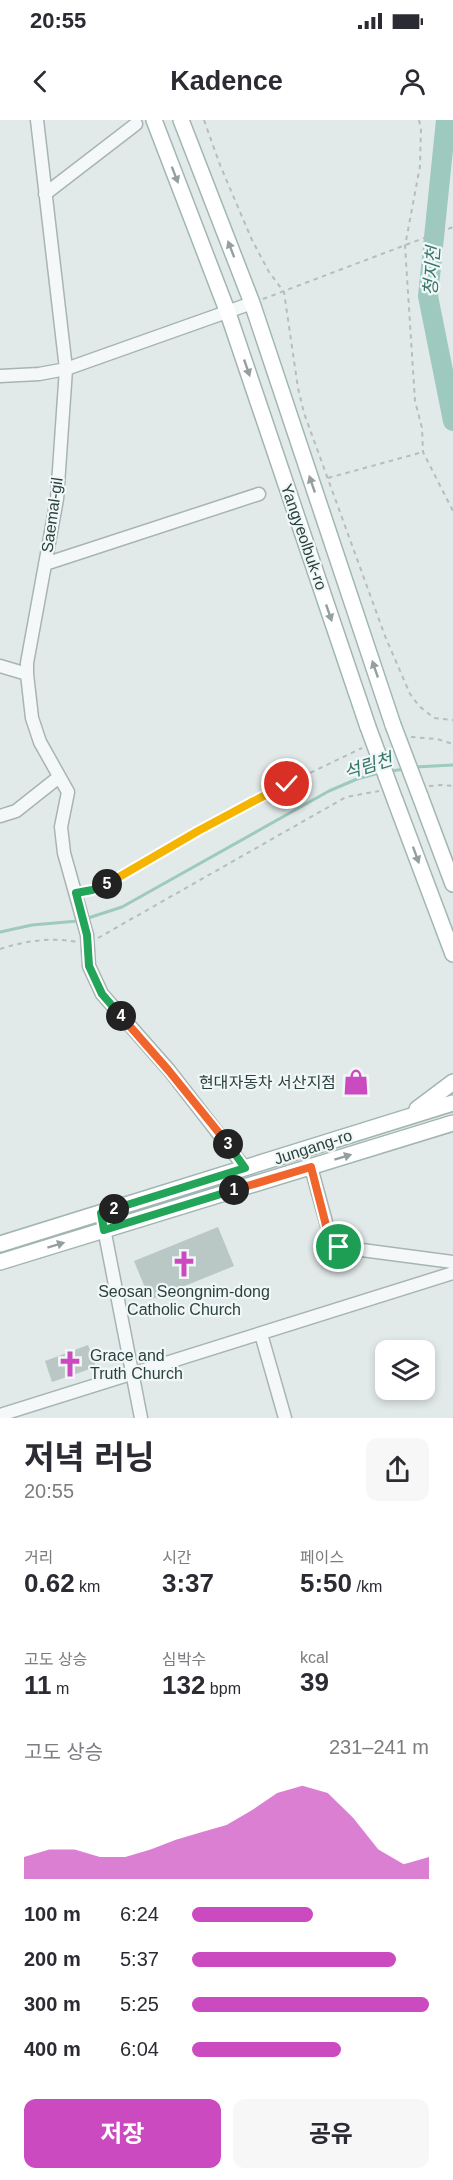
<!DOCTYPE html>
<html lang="ko">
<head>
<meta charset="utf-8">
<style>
  :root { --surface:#fff; --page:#f7f7f7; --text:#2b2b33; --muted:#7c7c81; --accent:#cc4ac0 }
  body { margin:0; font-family:Helvetica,"Noto Sans KR",sans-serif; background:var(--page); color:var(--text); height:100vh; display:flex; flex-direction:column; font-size:22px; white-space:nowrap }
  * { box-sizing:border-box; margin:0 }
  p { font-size:20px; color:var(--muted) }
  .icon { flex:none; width:33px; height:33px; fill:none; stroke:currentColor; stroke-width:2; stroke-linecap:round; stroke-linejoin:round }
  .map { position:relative; height:1298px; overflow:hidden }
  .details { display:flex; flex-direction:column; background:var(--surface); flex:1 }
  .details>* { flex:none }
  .fabs { position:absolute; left:375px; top:1220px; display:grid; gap:12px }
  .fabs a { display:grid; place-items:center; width:60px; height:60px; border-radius:12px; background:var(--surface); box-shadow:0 3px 9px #0003; font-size:30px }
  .pin { position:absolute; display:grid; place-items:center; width:51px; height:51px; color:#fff; margin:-26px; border:3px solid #fff; border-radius:50%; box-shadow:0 2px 6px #0007 }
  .km { position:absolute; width:30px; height:30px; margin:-15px; border-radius:50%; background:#222; color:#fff; font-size:16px; line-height:30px; text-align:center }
  .round { display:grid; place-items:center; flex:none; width:63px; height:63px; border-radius:12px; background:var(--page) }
  .head { display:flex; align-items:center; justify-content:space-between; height:102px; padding:0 24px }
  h1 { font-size:33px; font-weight:700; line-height:45px }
  .metrics { display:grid; grid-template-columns:repeat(3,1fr); gap:9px; height:102px; padding:6px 24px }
  .metrics div { display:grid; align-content:center }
  .metrics b { font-size:26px; font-weight:700 }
  .metrics small { font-size:16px; font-weight:400 }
  .metrics p { font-size:16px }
  .chart { height:168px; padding:12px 24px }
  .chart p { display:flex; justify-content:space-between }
  .chart svg { width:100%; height:108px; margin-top:6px; fill:var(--accent); opacity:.7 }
  .primary-button { display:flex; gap:12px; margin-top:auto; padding:12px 24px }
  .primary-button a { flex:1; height:69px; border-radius:12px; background:var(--accent); color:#fff; font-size:24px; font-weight:700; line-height:69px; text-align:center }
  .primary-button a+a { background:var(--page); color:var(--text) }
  ul { padding:0 24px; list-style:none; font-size:20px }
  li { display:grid; grid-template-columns:96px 72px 1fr; align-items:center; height:45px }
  li i { height:15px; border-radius:8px; background:var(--accent) }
  .status { display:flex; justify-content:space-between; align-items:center; height:42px; padding:0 30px; background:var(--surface); direction:ltr }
  .status svg { height:16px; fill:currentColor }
  header { display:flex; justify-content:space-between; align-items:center; height:78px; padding:0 24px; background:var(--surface); font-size:27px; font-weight:700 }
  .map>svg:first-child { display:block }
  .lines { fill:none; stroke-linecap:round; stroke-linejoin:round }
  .stream { stroke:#9ec9bf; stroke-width:3 }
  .river { stroke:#9ec9bf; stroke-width:20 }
  .building { fill:#b9c7c5 }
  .minor-casing { stroke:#a7b4b3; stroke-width:15 }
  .major-casing { stroke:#a1b6b2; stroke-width:18 }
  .path { stroke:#b4bebd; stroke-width:2; stroke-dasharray:4.5 4.5; stroke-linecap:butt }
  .minor { stroke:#f5f8f8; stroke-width:12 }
  .major { stroke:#fff; stroke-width:15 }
  .major-bridge-casing { stroke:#a1b6b2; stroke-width:18; stroke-linecap:butt }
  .major-bridge { stroke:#fff; stroke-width:15 }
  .oneway { fill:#94a09f }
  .split-1-casing { stroke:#fff; stroke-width:12 }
  .split-2-casing { stroke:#fff; stroke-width:12 }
  .split-3-casing { stroke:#fff; stroke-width:12 }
  .split-4-casing { stroke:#fff; stroke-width:12 }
  .split-5-casing { stroke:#fff; stroke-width:12 }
  .split-6-casing { stroke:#fff; stroke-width:12 }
  .split-7-casing { stroke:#fff; stroke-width:12 }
  .split-1 { stroke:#f0652b; stroke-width:8 }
  .split-2 { stroke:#22a559; stroke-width:8 }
  .split-3 { stroke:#22a559; stroke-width:8 }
  .split-4 { stroke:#f0652b; stroke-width:8 }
  .split-5 { stroke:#22a559; stroke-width:8 }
  .split-6 { stroke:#f5b400; stroke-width:8 }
  .split-7 { stroke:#f5b400; stroke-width:8 }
  .labels { text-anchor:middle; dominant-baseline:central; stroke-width:4.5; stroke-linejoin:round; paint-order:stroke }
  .street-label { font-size:16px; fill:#2a423f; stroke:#f1f7f6 }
  .poi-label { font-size:16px; fill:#2a423f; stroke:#f1f7f6; text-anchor:end }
  .water-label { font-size:18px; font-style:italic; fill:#357568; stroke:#f1f7f6 }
</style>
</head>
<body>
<div class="status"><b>20:55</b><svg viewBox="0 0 49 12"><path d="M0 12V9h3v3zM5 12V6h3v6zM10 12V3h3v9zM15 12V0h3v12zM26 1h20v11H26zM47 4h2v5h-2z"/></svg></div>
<header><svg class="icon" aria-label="back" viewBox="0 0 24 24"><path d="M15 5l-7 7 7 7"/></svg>Kadence<svg class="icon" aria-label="person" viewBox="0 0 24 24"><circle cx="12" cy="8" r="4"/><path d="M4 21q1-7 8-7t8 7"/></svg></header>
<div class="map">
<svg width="453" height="1298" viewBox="0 0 453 1298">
  <rect width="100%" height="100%" fill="#e2eae9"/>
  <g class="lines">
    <!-- stream -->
    <path class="stream" d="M415,647L453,645
      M391,651L405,649
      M85,799L122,787L329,671L357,659L379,653
      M0,812L32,805L78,801"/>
    <!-- river -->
    <path class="river" d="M446,0L428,176L453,301"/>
  </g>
  <!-- building -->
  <path class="building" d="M218,1107L234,1146L150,1180L134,1141Z
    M88,1225L96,1247L52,1262L45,1241Z"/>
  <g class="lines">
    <!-- minor casing -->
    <g class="minor-casing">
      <path id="minor" d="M37,0L66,249L57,379L27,543V554L32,598L40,622L68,672L61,707L64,733L87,815L89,846L102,874L169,950L245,1048
        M45,74L136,4
        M0,256L39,254L66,249L252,183
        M45,444L259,374
        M0,546L27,554
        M0,696L16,691L59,657
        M311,1047L329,1113L332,1121L339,1127L453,1142
        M101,1093L141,1298
        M261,1214L285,1298
        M0,1295L453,1153"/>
    </g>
    <!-- major casing -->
    <g class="major-casing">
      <path id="major" d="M154,0L228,193L368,607
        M181,0L252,183L393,605
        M420,676L453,764
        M395,680L453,834
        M417,989L453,962
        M0,1124L453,983
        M0,1142L453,1003"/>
    </g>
    <!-- path -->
    <path class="path" d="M204,0L220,45L252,120L269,152L284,172L298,268L304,293L385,516L410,574L419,586L434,598L453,600
      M419,0L421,9L420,46L405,126L415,281L422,308L423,332L453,391
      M263,179L453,107
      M328,358L423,332
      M411,617L437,619L453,624
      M429,666L442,665L453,666
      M88,771L113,761L198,711L287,664L362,628
      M98,818L346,677L379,671
      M0,829C25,821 50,817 77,822"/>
    <!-- minor -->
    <use href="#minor" class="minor"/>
    <!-- major -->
    <use href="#major" class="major"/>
    <!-- major-bridge casing -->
    <g class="major-bridge-casing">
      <path id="major-bridge" d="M393,605L420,676
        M368,607L395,680"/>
    </g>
    <!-- major-bridge -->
    <use href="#major-bridge" class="major-bridge"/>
  </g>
  <!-- one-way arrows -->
  <defs><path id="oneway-solid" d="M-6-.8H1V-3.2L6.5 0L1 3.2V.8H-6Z" transform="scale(1.5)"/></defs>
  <g class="oneway">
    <use href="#oneway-solid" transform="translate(175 55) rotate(69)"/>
    <use href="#oneway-solid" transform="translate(231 129) rotate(-111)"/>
    <use href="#oneway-solid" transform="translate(247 248) rotate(71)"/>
    <use href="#oneway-solid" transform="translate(312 364) rotate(-109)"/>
    <use href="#oneway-solid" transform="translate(329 493) rotate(71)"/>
    <use href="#oneway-solid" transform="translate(375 549) rotate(-109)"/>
    <use href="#oneway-solid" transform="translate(416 735) rotate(70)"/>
    <use href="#oneway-solid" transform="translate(343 1037) rotate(-17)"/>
    <use href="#oneway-solid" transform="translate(56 1125) rotate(-17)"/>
  </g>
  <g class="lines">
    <!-- split-1 casing -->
    <g class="split-1-casing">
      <path id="split-1" d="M234,1070L311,1047L328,1113L332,1122L339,1127"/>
    </g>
    <!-- split-2 casing -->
    <g class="split-2-casing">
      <path id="split-2" d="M114,1089L101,1093L104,1110L234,1070"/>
    </g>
    <!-- split-3 casing -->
    <g class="split-3-casing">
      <path id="split-3" d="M114,1089L245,1048L228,1024"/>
    </g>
    <!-- split-4 casing -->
    <g class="split-4-casing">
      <path id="split-4" d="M121,896L169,951L228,1024"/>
    </g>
    <!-- split-5 casing -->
    <g class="split-5-casing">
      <path id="split-5" d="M107,764L92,770L76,773L87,815L89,846L102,874L121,896"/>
    </g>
    <!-- split-6 casing -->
    <g class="split-6-casing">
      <path id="split-6" d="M107,764L198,711L252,682"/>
    </g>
    <!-- split-7 casing -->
    <g class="split-7-casing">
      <path id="split-7" d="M252,682L287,664"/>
    </g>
    <!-- split-1 -->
    <use href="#split-1" class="split-1"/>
    <!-- split-2 -->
    <use href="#split-2" class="split-2"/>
    <!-- split-3 -->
    <use href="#split-3" class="split-3"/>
    <!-- split-4 -->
    <use href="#split-4" class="split-4"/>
    <!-- split-5 -->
    <use href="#split-5" class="split-5"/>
    <!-- split-6 -->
    <use href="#split-6" class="split-6"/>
    <!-- split-7 -->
    <use href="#split-7" class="split-7"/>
  </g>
  <!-- icons -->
  <defs>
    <g id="shop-bare" transform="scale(2.07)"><path d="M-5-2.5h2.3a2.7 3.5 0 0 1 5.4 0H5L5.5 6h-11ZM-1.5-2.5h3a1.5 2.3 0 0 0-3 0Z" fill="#cc4ac0" stroke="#f1f7f6" stroke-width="2.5" paint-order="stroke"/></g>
    <g id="church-bare" transform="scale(2.07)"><path d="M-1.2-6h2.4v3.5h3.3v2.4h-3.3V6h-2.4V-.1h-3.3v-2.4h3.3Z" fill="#cc4ac0" stroke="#f1f7f6" stroke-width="2.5" paint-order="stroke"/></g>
  </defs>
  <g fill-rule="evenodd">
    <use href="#shop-bare" x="356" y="962"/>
    <use href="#church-bare" x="184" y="1144"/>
    <use href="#church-bare" x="70" y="1244"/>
  </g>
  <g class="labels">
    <!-- street labels -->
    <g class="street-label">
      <text transform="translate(52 395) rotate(-82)">Saemal-gil</text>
      <text transform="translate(304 417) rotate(71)">Yangyeolbuk-ro</text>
      <text transform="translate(313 1027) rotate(-18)">Jungang-ro</text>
    </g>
    <!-- poi labels -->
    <g class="poi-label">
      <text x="336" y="962">현대자동차 서산지점</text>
      <text x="184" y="1171" text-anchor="middle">Seosan Seongnim-dong<tspan x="184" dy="18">Catholic Church</tspan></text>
      <text x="90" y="1235" text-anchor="start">Grace and<tspan x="90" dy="18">Truth Church</tspan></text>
    </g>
    <!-- water labels -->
    <g class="water-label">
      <text transform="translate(432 151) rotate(-86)">청지천</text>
      <text transform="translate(368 646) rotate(-17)">석림천</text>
    </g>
  </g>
</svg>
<div class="fabs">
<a><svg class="icon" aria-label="layers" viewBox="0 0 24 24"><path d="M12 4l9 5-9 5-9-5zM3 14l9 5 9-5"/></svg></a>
</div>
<div class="pin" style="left:339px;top:1127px;background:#1e9e55"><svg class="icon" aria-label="arrive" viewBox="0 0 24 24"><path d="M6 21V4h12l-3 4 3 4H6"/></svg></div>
<div class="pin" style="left:287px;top:664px;background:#d93025"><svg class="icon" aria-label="check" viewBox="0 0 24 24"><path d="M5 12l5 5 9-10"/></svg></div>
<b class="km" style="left:234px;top:1070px">1</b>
<b class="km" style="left:114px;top:1089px">2</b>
<b class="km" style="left:228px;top:1024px">3</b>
<b class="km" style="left:121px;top:896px">4</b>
<b class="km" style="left:107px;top:764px">5</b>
</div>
<section class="details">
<div class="head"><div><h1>저녁 러닝</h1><p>20:55</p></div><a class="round"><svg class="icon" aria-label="share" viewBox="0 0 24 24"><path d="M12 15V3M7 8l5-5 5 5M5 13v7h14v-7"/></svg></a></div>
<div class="metrics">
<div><p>거리</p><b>0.62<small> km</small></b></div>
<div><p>시간</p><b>3:37</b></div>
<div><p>페이스</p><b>5:50<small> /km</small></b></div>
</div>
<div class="metrics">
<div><p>고도 상승</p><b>11<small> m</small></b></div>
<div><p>심박수</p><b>132<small> bpm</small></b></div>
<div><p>kcal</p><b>39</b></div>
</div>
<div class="chart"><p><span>고도 상승</span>231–241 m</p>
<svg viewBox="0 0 160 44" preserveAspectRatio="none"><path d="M0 44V35L10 32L20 32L30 35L40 35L50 32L60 28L70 25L80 22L90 16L100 9L110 6L120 9L130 19L140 32L150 38L160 35V44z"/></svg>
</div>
<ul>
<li><b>100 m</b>6:24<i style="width:51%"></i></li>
<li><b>200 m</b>5:37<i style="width:86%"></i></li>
<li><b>300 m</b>5:25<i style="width:100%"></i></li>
<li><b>400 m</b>6:04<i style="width:63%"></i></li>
</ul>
<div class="primary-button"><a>저장</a><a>공유</a></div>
</section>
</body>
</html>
